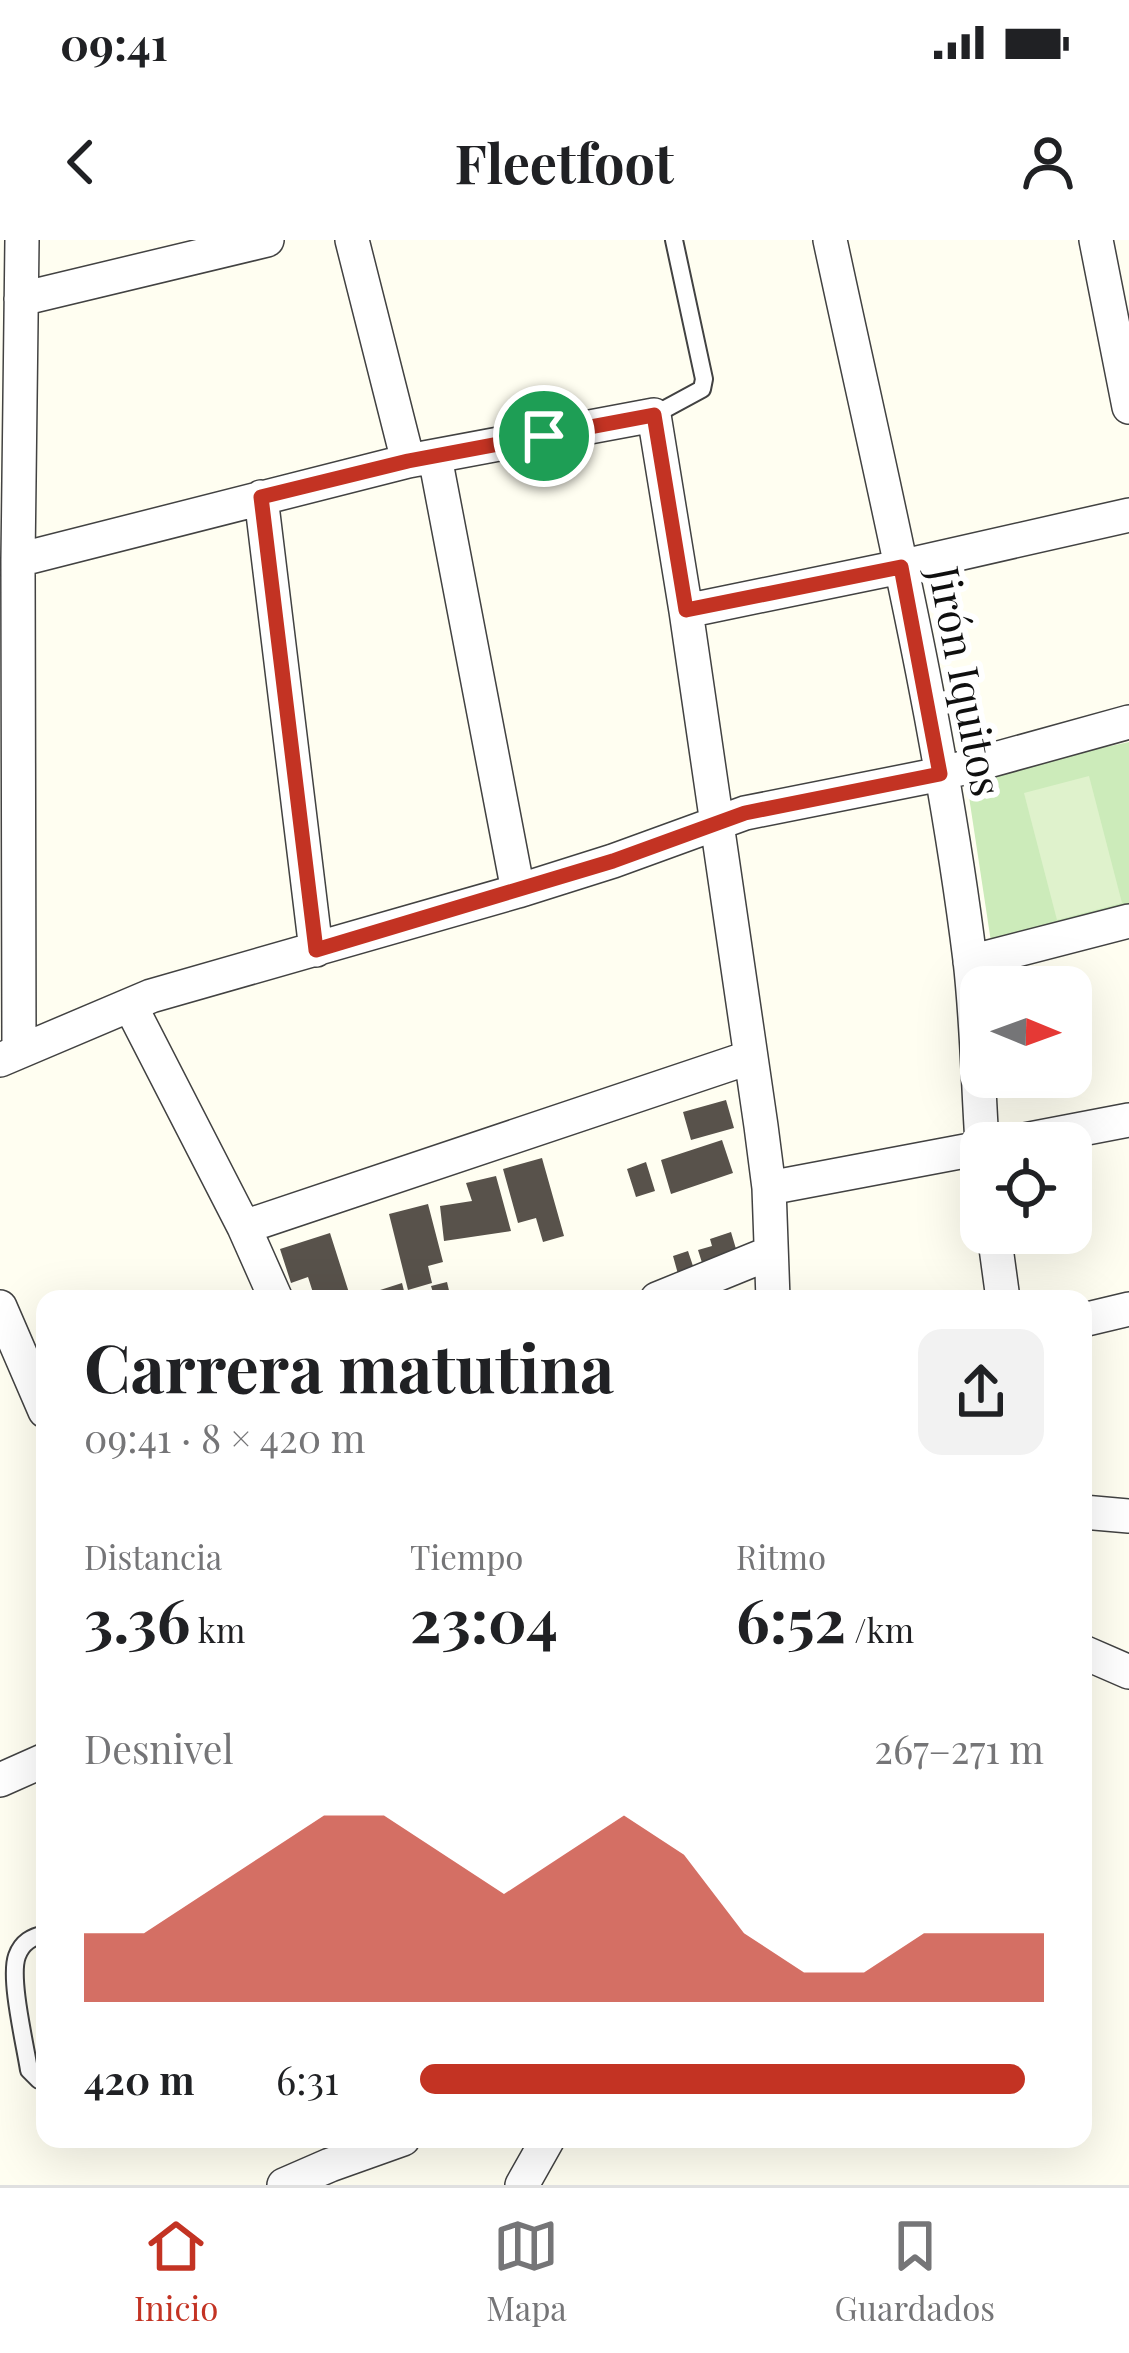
<!DOCTYPE html>
<html lang="es">
<head>
<meta charset="utf-8">
<style>
  :root { --surface:#fff; --page:#f2f2f2; --text:#202124; --muted:#757577; --line:#e0e0e0; --accent:#c33323 }
  body { margin:0; font-family:"Playfair Display",serif; background:var(--page); color:var(--text); height:100vh; display:flex; flex-direction:column; font-size:45px; white-space:nowrap }
  * { box-sizing:border-box; margin:0 }
  p { font-size:39px; color:var(--muted) }
  .icon { flex:none; width:66px; height:66px; fill:none; stroke:currentColor; stroke-width:2; stroke-linecap:round; stroke-linejoin:round }
  .map { position:relative; flex:1; overflow:hidden }
  .sheet { position:absolute; left:36px; top:1050px; width:1056px; height:858px; display:flex; flex-direction:column; background:var(--surface); border-radius:24px; box-shadow:0 12px 48px #0002 }
  .sheet>* { flex:none }
  .needle { width:78px; rotate:91deg }
  .controls { position:absolute; left:960px; top:726px; display:grid; gap:24px }
  .controls a { display:grid; place-items:center; width:132px; height:132px; border-radius:24px; background:var(--surface); box-shadow:0 12px 48px #0002; font-size:60px }
  .pin { position:absolute; display:grid; place-items:center; width:102px; height:102px; color:#fff; margin:-51px; border:6px solid #fff; border-radius:50%; box-shadow:0 3px 12px #0007 }
  .round { display:grid; place-items:center; flex:none; width:126px; height:126px; border-radius:24px; background:var(--page) }
  .summary { display:flex; align-items:center; justify-content:space-between; height:204px; padding:0 48px }
  h1 { font-size:66px; font-weight:700; line-height:90px }
  .stats { display:grid; grid-template-columns:repeat(3,1fr); gap:18px; height:204px; padding:12px 48px }
  .stats div { display:grid; align-content:center }
  .stats b { font-size:60px; font-weight:700 }
  .stats small { font-size:33px; font-weight:400 }
  .stats p { font-size:33px }
  .chart { height:336px; padding:24px 48px }
  .chart p { display:flex; justify-content:space-between }
  .chart svg { width:100%; height:216px; margin-top:12px; fill:var(--accent); opacity:.7 }
  ul { padding:0 48px; list-style:none; font-size:39px }
  li { display:grid; grid-template-columns:192px 144px 1fr; align-items:center; height:90px }
  li i { height:30px; border-radius:15px; background:var(--accent) }
  .status { display:flex; justify-content:space-between; align-items:center; height:84px; padding:0 60px; background:var(--surface); direction:ltr }
  .status svg { height:33px; fill:currentColor }
  header { display:flex; justify-content:space-between; align-items:center; height:156px; padding:0 48px; background:var(--surface); font-size:54px; font-weight:700 }
  .dock { display:flex; justify-content:space-around; align-items:center; height:168px; border-top:3px solid var(--line); background:var(--surface); font-size:33px; color:var(--muted) }
  .dock a { display:grid; justify-items:center; gap:6px }
  .dock .selected { color:var(--accent) }
  .map>svg:first-child { display:block }
  .green { fill:#ccebba }
  .pitch { fill:#dff2cc }
  .building { fill:#58524b }
  .lines { fill:none; stroke-linecap:round; stroke-linejoin:round }
  .service-casing { stroke:#424242; stroke-width:20 }
  .minor-casing { stroke:#424242; stroke-width:36 }
  .service { stroke:#fff; stroke-width:16 }
  .minor { stroke:#fff; stroke-width:33 }
  .route-casing { stroke:#fff; stroke-width:24 }
  .route { stroke:#c33323; stroke-width:15 }
  .labels { text-anchor:middle; dominant-baseline:central; stroke-width:12; stroke-linejoin:round; paint-order:stroke }
  .street-label { font-size:42px; fill:#0f0f0f; stroke:#fff }
</style>
</head>
<body>
<div class="status"><b>09:41</b><svg viewBox="0 0 49 12"><path d="M0 12V9h3v3zM5 12V6h3v6zM10 12V3h3v9zM15 12V0h3v12zM26 1h20v11H26zM47 4h2v5h-2z"/></svg></div>
<header><svg class="icon" aria-label="back" viewBox="0 0 24 24"><path d="M15 5l-7 7 7 7"/></svg>Fleetfoot<svg class="icon" aria-label="person" viewBox="0 0 24 24"><circle cx="12" cy="8" r="4"/><path d="M4 21q1-7 8-7t8 7"/></svg></header>
<div class="map">
<svg width="1129" height="1945" viewBox="0 0 1129 1945">
  <rect width="100%" height="100%" fill="#fffef1"/>
  <!-- green -->
  <path class="green" d="M1129,502V666L991,702L966,537Z"/>
  <!-- pitch -->
  <path class="pitch" d="M1089,536L1122,663L1057,680L1024,553Z"/>
  <!-- building -->
  <path class="building" d="M726,860L734,888L691,900L683,872Z
    M722,900L733,933L671,954L661,920Z
    M542,918L564,996L543,1002L536,978L518,983L503,929Z
    M646,922L655,951L636,957L627,929Z
    M496,936L511,991L444,1001L440,966L472,961L466,943Z
    M428,964L443,1022L428,1026L432,1043L408,1050L389,974Z
    M731,992L739,1019L704,1029L698,1010L712,1006L710,999Z
    M330,993L351,1059H315L308,1037L291,1043L280,1009Z
    M688,1011L694,1029L678,1034L673,1016Z
    M447,1042L451,1059H435L431,1046Z
    M402,1043L406,1059H379L377,1051Z"/>
  <g class="lines">
    <!-- service casing -->
    <g class="service-casing">
      <path id="service" d="M654,175L702,149L704,139L674,0
        M45,1694C32,1697 22,1702 17,1716C9,1738 25,1804 29,1830L39,1840L45,1841"/>
    </g>
    <!-- minor casing -->
    <g class="minor-casing">
      <path id="minor" d="M352,0L408,221
        M830,0C881,238 940,478 970,720C977,780 978,842 982,903
        M1096,0L1129,167
        M21,59L267,0
        M435,217L518,651
        M261,257L316,710
        M18,320L408,221L654,175L686,371L761,886L769,948L773,1059
        M686,371L900,327L1129,275
        M970,722L1129,681
        M130,765L244,987L276,1059
        M19,812L18,320L22,0
        M0,820L151,756L518,651L613,621L745,573L941,534L1129,482
        M1009,903L1129,880
        M769,948L981,908
        M244,987L751,817
        M994,993L1003,1059
        M657,1059L770,1013
        M0,1067L45,1171
        M1083,1080L1129,1069
        M1083,1272L1129,1276
        M1083,1412L1129,1432
        M0,1540L45,1520
        M284,1945L330,1925L403,1899
        M522,1945L548,1899"/>
    </g>
    <!-- service -->
    <use href="#service" class="service"/>
    <!-- minor -->
    <use href="#minor" class="minor"/>
  </g>
  <g class="lines">
    <!-- route casing -->
    <g class="route-casing">
      <path id="route" d="M654,175L686,370L901,327L940,534L745,573L613,621L316,710L261,257L408,221Z"/>
    </g>
    <!-- route -->
    <use href="#route" class="route"/>
  </g>
  <g class="labels">
    <!-- street labels -->
    <g class="street-label">
      <text transform="translate(967 441) rotate(79)">Jirón Iquitos</text>
    </g>
  </g>
</svg>
<div class="controls">
<a><svg class="needle" viewBox="-14 -14 28 28"><path d="M0-13l5 13h-10z" fill="#e53935"/><path d="M0 13l5-13h-10z" fill="#757577"/></svg></a>
<a><svg class="icon" aria-label="locate" viewBox="0 0 24 24"><circle cx="12" cy="12" r="6"/><path d="M12 2v4M12 18v4M2 12h4M18 12h4"/></svg></a>
</div>
<div class="pin" style="left:544px;top:196px;background:#1e9e55"><svg class="icon" aria-label="arrive" viewBox="0 0 24 24"><path d="M6 21V4h12l-3 4 3 4H6"/></svg></div>
<section class="sheet">
<div class="summary"><div><h1>Carrera matutina</h1><p>09:41 · 8 × 420 m</p></div><a class="round"><svg class="icon" aria-label="share" viewBox="0 0 24 24"><path d="M12 15V3M7 8l5-5 5 5M5 13v7h14v-7"/></svg></a></div>
<div class="stats">
<div><p>Distancia</p><b>3.36<small> km</small></b></div>
<div><p>Tiempo</p><b>23:04</b></div>
<div><p>Ritmo</p><b>6:52<small> /km</small></b></div>
</div>
<div class="chart"><p><span>Desnivel</span>267–271 m</p>
<svg viewBox="0 0 160 44" preserveAspectRatio="none"><path d="M0 44V30L10 30L20 22L30 14L40 6L50 6L60 14L70 22L80 14L90 6L100 14L110 30L120 38L130 38L140 30L150 30L160 30V44z"/></svg>
</div>
<ul>
<li><b>420 m</b>6:31<i style="width:97%"></i></li>
</ul>
</section>
</div>
<nav class="dock">
<a class="selected"><svg class="icon" aria-label="home" viewBox="0 0 24 24"><path d="M3 11l9-7 9 7M6 9v11h12V9"/></svg>Inicio</a>
<a><svg class="icon" aria-label="map" viewBox="0 0 24 24"><path d="M3 6l6-2 6 2 6-2v14l-6 2-6-2-6 2zM9 4v14M15 6v14"/></svg>Mapa</a>
<a><svg class="icon" aria-label="saved" viewBox="0 0 24 24"><path d="M7 4h10v16l-5-4-5 4z"/></svg>Guardados</a>
</nav>
</body>
</html>
